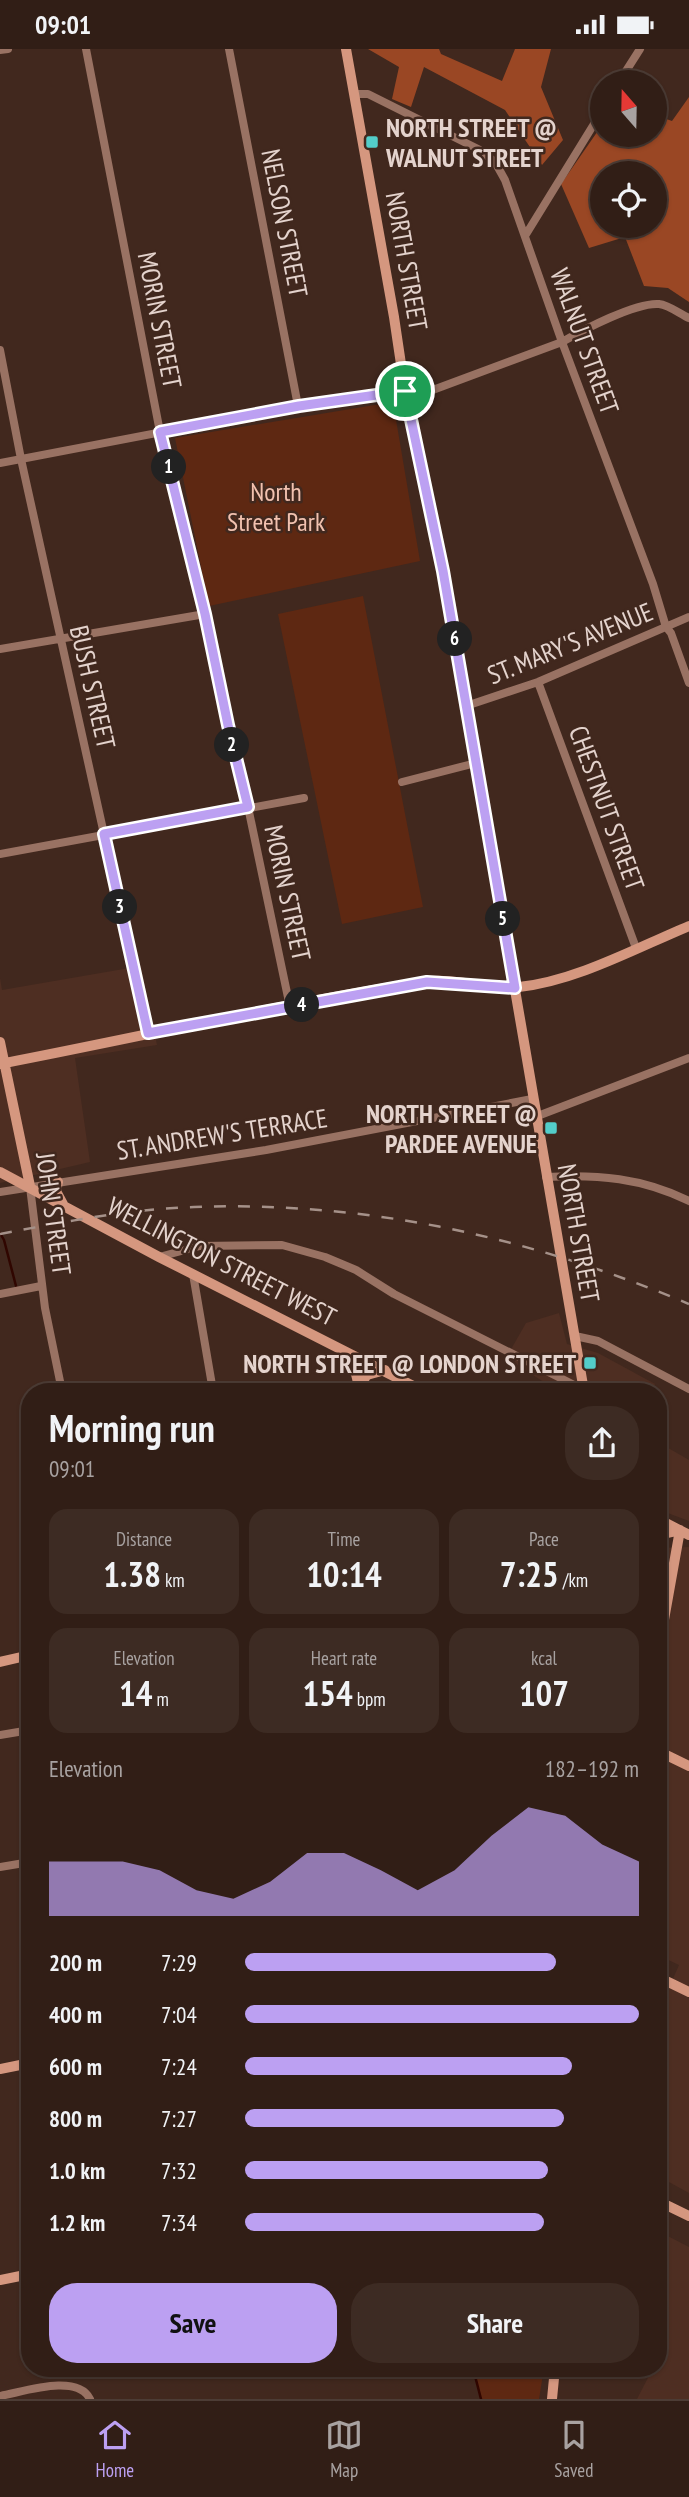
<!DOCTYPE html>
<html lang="en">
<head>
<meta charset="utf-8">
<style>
  :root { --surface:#311e16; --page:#3d2b23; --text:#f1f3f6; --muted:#a8a2a1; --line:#4c3c35; --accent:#bca0f2 }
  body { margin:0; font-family:"PT Sans Narrow",sans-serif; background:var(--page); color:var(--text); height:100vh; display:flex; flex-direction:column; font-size:26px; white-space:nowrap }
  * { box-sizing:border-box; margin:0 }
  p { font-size:23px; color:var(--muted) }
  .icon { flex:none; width:38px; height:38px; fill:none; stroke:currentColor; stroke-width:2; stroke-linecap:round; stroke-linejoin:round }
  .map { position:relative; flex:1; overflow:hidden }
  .sheet { position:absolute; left:21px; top:1334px; width:646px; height:994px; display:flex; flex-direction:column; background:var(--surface); border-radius:28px; box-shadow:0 2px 5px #0004,0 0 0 2px var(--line) }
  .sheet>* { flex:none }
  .needle { width:46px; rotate:340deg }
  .fabs { position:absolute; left:590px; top:21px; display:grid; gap:14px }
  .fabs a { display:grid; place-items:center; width:77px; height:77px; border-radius:50%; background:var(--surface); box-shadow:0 2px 5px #0004,0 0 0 2px var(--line); font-size:35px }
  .pin { position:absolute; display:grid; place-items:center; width:60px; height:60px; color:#fff; margin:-30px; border:4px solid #fff; border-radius:50%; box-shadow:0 2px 7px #0007 }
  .km { position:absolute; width:35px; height:35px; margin:-18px; border-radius:50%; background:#222; color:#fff; font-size:19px; line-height:35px; text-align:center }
  .round { display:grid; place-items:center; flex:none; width:74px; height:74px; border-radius:28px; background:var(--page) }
  .head { display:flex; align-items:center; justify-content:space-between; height:119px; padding:0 28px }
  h1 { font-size:38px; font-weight:800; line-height:52px }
  .figures { display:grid; grid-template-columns:repeat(3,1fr); gap:10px; height:119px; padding:7px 28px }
  .figures div { display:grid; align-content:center; border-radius:18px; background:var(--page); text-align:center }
  .figures b { font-size:35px; font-weight:800 }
  .figures small { font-size:19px; font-weight:400 }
  .figures p { font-size:19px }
  .chart { height:196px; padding:14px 28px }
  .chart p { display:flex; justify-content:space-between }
  .chart svg { width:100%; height:126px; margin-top:7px; fill:var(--accent); opacity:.7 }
  .button { display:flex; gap:14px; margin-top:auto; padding:14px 28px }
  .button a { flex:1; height:80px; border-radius:28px; background:var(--accent); color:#111; font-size:28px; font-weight:800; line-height:80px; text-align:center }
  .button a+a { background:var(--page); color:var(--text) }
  ul { padding:0 28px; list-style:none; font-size:23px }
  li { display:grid; grid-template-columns:112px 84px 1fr; align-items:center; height:52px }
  li i { height:18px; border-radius:9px; background:var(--accent) }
  .status { display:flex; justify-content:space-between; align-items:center; height:49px; padding:0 35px; background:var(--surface); direction:ltr }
  .status svg { height:19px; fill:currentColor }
  .dock { display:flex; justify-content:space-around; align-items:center; height:98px; border-top:2px solid var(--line); background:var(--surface); font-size:19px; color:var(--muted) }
  .dock a { display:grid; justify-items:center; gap:4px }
  .dock .selected { color:var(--accent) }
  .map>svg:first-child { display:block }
  .built { fill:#4e2e22 }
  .green { fill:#5e2812 }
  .forest { fill:#9a4724; fill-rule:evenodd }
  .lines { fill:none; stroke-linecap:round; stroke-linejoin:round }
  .stream { stroke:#300600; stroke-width:2.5 }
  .street { stroke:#997263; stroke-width:8 }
  .secondary { stroke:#d5977f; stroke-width:10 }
  .rail { stroke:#a59189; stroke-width:2.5; stroke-dasharray:12 12; stroke-linecap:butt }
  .route-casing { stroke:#fff; stroke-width:14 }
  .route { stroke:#bca0f2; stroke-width:9 }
  .poi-dot { fill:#53cdc9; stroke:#41281e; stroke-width:2.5 }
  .labels { text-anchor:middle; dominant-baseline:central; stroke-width:5; stroke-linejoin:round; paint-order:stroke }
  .poi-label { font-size:26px; font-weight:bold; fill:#e4d3cd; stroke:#41281e; text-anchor:end }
  .street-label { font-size:26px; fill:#e4d3cd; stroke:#41281e }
  .park-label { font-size:26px; fill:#f1c1af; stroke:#41281e }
</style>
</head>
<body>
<div class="status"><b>09:01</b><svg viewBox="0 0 49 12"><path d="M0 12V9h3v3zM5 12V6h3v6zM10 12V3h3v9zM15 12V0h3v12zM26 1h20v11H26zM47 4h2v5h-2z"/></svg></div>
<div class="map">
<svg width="689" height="2350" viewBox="0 0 689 2350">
  <rect width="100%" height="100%" fill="#41281e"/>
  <!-- built -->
  <path class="built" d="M141,917L157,996L75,1009L90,1113L0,1134V929L2,941Z
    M559,1264L567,1295L598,1304L655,1335L652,1342H558L506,1309L526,1274Z
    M658,1366L668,1378L663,1396L689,1411V1472L665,1463L658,1467Z
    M689,1498V2144L658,2127V1937L668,1941L679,1916L658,1906V1499Z
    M658,2182L689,2198V2350H637L653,2319H658V2310L669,2288L658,2282Z"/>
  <!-- green -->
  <path class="green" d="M393,353L420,512L209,557L175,389Z
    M363,547L423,858L342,875L278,565Z
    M473,2319H544L539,2350H481Z"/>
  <!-- forest -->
  <path class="forest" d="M368,0H439L441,5L502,32L515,0H551L541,38L563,91L542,116L505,61L424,18L411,58L392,50L399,18Z
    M689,48V253L668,239L644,237L625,188L589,199L561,135L602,76V86H654L655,66L672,72ZM602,124H654V177H602Z"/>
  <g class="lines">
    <!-- stream -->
    <path class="stream" d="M0,1184L4,1191L16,1237
      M473,2319L481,2350"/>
    <!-- street -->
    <path class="street" d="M86,0L160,383L248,758L290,958
      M229,0L298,357
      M0,1L8,0
      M619,33L640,0
      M354,45H368L478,100L495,113L505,131L562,293L653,535L666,578L671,584L689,634
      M525,187L602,62
      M0,301L21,410L148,984
      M0,414L298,357L405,342L422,345L562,293C583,281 636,253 659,255C669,256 680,265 689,269
      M0,600L205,565
      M538,633L636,899
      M466,657L538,633L689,568
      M402,733L476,714
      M0,805L304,749
      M535,1068L689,1009
      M546,1128C597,1125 643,1129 689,1152
      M30,1138L45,1259L62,1342
      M0,1143L266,1101L532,1050
      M159,1208L200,1197L282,1196L325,1208L356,1221L394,1245L584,1341
      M193,1225L213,1342
      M0,1245L41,1237
      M575,1287L598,1292L689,1340
      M0,1686L30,1681
      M0,1818L30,1813
      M0,2347C23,2343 77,2324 90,2350"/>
    <!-- secondary -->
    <path class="secondary" d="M346,0L394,268L405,342L443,522L584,1342
      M0,993L30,1137
      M0,1015C141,988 281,955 423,933C455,928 488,941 519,938C576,932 636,899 689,877
      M0,1123L159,1208L423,1342
      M58,1133L56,1142L63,1155
      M342,1304L356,1325L360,1342
      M359,1337L367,1326L385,1321
      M658,1470L689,1486
      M658,1486L680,1481
      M658,1604L680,1481
      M0,1613L30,1606
      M658,1702L689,1717
      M658,1928L689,1943
      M0,2020L30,2014
      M658,2152L689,2167
      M0,2231L30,2225
      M552,2350L555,2319"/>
    <!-- rail -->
    <path class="rail" d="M0,1185C64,1173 129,1160 194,1158C368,1152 529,1188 689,1255"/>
  </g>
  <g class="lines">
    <!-- route casing -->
    <g class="route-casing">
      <path id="route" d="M405,342L443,522L515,939L427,933L148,984L104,785L248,758L228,676L205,565L160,383L299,357Z"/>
    </g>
    <!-- route -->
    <use href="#route" class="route"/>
  </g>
  <!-- markers -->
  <g class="poi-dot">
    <rect x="365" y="86" width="14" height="14" rx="3.5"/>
    <rect x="544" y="1072" width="14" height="14" rx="3.5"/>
    <rect x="583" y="1307" width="14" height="14" rx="3.5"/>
  </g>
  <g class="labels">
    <!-- poi labels -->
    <g class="poi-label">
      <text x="386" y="78" text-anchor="start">NORTH STREET @<tspan x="386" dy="30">WALNUT STREET</tspan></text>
      <text x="537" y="1064">NORTH STREET @<tspan x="537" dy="30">PARDEE AVENUE</tspan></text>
      <text x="576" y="1314">NORTH STREET @ LONDON STREET</text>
    </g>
    <!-- street labels -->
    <g class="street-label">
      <text transform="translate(285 174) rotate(79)">NELSON STREET</text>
      <text transform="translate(407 212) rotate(80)">NORTH STREET</text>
      <text transform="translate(160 271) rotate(79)">MORIN STREET</text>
      <text transform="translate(585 292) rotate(70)">WALNUT STREET</text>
      <text transform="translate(570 594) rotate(-22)">ST. MARY'S AVENUE</text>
      <text transform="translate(93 638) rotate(77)">BUSH STREET</text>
      <text transform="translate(607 759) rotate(70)">CHESTNUT STREET</text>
      <text transform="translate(288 844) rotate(78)">MORIN STREET</text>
      <text transform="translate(222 1085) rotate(-9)">ST. ANDREW'S TERRACE</text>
      <text transform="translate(54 1165) rotate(82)">JOHN STREET</text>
      <text transform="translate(579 1184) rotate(80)">NORTH STREET</text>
      <text transform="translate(222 1212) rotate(27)">WELLINGTON STREET WEST</text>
    </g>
    <!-- park labels -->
    <g class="park-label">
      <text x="276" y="442">North<tspan x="276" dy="30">Street Park</tspan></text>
    </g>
  </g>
</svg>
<div class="fabs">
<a><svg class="needle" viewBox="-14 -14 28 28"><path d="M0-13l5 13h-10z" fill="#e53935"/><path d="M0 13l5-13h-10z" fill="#a8a2a1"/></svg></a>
<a><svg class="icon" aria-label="locate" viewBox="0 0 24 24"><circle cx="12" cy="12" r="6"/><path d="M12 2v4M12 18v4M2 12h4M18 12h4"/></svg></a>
</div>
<div class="pin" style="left:405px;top:342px;background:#1e9e55"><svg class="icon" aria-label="arrive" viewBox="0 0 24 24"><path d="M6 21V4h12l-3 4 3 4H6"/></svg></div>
<b class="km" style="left:169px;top:418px">1</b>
<b class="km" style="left:232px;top:696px">2</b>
<b class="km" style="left:120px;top:858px">3</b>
<b class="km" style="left:302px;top:956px">4</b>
<b class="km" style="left:503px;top:870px">5</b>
<b class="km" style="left:455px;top:590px">6</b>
<section class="sheet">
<div class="head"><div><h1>Morning run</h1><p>09:01</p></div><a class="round"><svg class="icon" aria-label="share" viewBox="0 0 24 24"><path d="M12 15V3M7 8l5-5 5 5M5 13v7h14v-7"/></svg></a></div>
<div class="figures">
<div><p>Distance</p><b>1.38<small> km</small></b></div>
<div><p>Time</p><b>10:14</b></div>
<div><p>Pace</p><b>7:25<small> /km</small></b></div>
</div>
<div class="figures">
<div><p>Elevation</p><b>14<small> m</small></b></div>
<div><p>Heart rate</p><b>154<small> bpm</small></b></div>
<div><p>kcal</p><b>107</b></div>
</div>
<div class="chart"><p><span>Elevation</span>182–192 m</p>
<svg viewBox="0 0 160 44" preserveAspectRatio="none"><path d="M0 44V25L10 25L20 25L30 28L40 35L50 38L60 32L70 22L80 22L90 28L100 35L110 28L120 16L130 6L140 9L150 19L160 25V44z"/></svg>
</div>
<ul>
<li><b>200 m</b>7:29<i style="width:79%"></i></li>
<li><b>400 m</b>7:04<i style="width:100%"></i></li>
<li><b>600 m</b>7:24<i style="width:83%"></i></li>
<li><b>800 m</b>7:27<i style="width:81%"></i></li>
<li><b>1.0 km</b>7:32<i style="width:77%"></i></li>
<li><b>1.2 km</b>7:34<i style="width:76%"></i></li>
</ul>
<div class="button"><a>Save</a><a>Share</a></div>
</section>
</div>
<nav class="dock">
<a class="selected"><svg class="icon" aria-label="home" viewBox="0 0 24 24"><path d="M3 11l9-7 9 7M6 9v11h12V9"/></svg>Home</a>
<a><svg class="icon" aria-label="map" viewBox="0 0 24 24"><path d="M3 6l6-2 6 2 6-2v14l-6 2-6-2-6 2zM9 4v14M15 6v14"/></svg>Map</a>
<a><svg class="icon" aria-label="saved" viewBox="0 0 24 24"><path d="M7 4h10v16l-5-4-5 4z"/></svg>Saved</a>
</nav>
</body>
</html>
